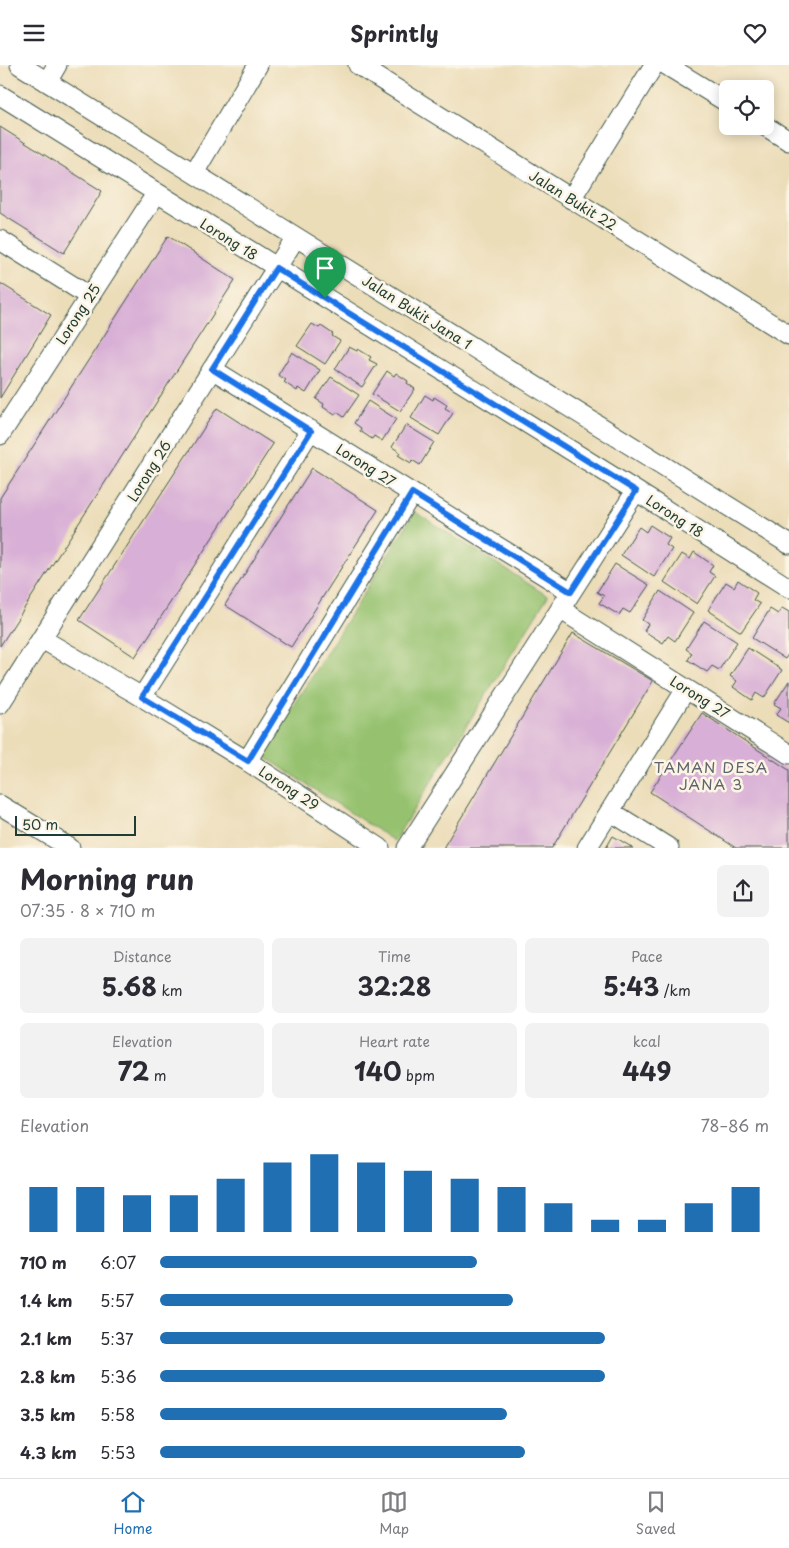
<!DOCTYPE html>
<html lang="en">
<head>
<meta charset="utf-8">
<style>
  :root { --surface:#fff; --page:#f2f2f3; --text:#2b2b33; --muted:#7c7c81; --line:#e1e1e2; --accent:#1f6fb2 }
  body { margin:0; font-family:"Playpen Sans",sans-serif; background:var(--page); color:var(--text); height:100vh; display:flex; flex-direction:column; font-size:19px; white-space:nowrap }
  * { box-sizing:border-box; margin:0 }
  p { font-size:16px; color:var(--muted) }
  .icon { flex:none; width:28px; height:28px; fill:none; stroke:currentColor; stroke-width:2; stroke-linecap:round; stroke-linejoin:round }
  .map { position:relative; height:783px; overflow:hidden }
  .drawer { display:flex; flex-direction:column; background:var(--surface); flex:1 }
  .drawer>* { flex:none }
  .fabs { position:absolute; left:719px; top:15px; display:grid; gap:10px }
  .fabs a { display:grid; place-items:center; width:55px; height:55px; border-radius:8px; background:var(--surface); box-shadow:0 2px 12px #0003; font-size:25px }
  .scale { position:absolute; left:15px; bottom:12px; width:121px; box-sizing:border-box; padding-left:5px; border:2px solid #1f3d34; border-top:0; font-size:14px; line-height:18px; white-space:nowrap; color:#1f3d34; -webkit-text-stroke:4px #fcf5e5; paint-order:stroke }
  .pin { position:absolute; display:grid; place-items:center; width:42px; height:42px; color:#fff; margin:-51px -21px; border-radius:50% 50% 50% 0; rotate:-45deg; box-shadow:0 0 5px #0007 }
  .pin .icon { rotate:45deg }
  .round { display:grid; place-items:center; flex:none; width:52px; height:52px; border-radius:8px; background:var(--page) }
  .overview { display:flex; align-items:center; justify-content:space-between; height:85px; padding:0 20px }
  h1 { font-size:28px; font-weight:700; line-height:38px }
  .metrics { display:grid; grid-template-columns:repeat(3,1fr); gap:8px; height:85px; padding:5px 20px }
  .metrics div { display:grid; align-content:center; border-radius:8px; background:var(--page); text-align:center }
  .metrics b { font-size:25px; font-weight:700 }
  .metrics small { font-size:14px; font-weight:400 }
  .metrics p { font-size:14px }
  .chart { height:140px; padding:10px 20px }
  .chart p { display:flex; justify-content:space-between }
  .chart svg { width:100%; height:90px; margin-top:5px; stroke:var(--accent); stroke-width:6 }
  ul { padding:0 20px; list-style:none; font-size:16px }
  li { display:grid; grid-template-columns:80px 60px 1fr; align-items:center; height:38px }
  li i { height:12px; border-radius:6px; background:var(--accent) }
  header { display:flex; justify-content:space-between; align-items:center; height:65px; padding:0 20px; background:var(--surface); font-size:22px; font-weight:700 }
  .menu { display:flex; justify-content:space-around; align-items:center; height:70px; border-top:1px solid var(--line); background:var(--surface); font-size:14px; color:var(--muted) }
  .menu a { display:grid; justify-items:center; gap:2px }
  .menu .active { color:var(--accent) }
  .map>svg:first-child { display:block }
  .green { fill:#96c270; stroke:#5a8052 }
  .building { fill:#d8afd6 }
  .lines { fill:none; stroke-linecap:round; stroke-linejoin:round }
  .street-casing { stroke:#3e5548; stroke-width:21 }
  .street { stroke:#fff; stroke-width:19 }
  .route-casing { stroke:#fff; stroke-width:10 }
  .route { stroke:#1a73e8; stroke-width:6 }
  .labels { text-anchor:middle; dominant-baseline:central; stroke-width:5; stroke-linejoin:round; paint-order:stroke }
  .street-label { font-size:14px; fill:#1f3d34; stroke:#fcf5e5 }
  .neighbourhood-label { font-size:15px; letter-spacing:1px; fill:#60656d; stroke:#fcf5e5 }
</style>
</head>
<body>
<header><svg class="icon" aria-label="menu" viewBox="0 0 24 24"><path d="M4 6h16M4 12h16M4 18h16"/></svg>Sprintly<svg class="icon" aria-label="heart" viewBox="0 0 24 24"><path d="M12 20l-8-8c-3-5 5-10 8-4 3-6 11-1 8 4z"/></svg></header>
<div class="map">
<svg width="789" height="783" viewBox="0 0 789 783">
  <rect width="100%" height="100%" fill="#fcf5e5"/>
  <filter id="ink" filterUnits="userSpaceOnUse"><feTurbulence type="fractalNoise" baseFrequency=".02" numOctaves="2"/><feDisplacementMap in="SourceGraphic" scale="10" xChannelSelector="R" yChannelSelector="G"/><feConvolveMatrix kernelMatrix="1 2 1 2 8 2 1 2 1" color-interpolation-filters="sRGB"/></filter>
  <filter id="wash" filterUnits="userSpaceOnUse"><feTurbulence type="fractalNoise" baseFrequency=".0096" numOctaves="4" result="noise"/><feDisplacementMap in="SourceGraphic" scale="20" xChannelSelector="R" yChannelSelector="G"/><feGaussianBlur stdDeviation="1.12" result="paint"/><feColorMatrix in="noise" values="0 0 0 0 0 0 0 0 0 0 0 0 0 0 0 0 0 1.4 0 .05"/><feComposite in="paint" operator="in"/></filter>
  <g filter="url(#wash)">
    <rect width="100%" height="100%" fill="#ecddb9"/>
    <!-- green -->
    <path class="green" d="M415,447L548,531L394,776L262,690Z"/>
    <g id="blocks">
      <!-- building -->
      <path class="building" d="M0,62L102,126L64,188L0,148Z
        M168,171L235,215L0,581V433Z
        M0,218L51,250L0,333Z
        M312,259L319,263L321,261L333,269L332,271L340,276L325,299L297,281Z
        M349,282L357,286L358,284L371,292L369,295L377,299L362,322L335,304Z
        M292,287L320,305L306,328L298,323L297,326L284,317L286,315L278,310Z
        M387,306L394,311L396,308L408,316L407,318L415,324L400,346L372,329Z
        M331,312L359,330L344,352L337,347L335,350L323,342L324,339L316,334Z
        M425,330L433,335L434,332L447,340L445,343L453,348L439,370L411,353Z
        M368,336L396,354L382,376L374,371L372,374L360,366L361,363L354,358Z
        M217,343L273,379L135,592L79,555Z
        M406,360L434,377L420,400L412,395L411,398L398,390L400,387L392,382Z
        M312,403L378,445L291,582L225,540Z
        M650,460L670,473L666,480L672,484L654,512L621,490L639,462L646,467Z
        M694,487L713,500L709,507L715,511L697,539L664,517L682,489L690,494Z
        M615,499L649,520L630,548L623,544L619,550L599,538L604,531L597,527Z
        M738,515L757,528L753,535L760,539L741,567L708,545L726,517L734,522Z
        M660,526L693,548L675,576L668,571L663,578L644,566L648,559L642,555Z
        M782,543L789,547V588L785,594L752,573L770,544L778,549Z
        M704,556L737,577L719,605L712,601L707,607L688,595L692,588L686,584Z
        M573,568L653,616L552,783H443Z
        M748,583L782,605L764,633L756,628L752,635L733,622L737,616L730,611Z
        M789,616V658L776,650L781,643L774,639Z
        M702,648L789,705V783H736L650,727Z
        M613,771L633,783H606Z"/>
    </g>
  </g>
  <g filter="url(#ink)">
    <use href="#blocks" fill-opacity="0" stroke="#3e5548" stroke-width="1"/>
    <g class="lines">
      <!-- street casing -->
      <g class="street-casing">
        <path id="street" d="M20,0L789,479
          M358,0L789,270
          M666,0L728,38
          M47,17L57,0
          M0,30L636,426L789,523
          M765,61L789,76
          M194,108L258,0
          M571,134L654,0
          M0,175L89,231
          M212,304L571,527
          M0,370L156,129
          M560,544L789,689
          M42,574L142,632L247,696L380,783
          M142,632L311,365
          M0,639L296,172
          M247,696L412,428
          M0,740L70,783
          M610,746L669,783
          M407,783L636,426
          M587,783L686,624"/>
      </g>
      <!-- street -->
      <use href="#street" class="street"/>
    </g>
  </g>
  <g class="lines" filter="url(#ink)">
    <!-- route casing -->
    <g class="route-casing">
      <path id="route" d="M276,203L636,426L571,527L412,428L248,696L142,632L311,366L212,304Z"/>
    </g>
    <!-- route -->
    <use href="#route" class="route"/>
  </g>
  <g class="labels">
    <!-- street labels -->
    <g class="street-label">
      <text transform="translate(573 135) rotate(32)">Jalan Bukit 22</text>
      <text transform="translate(229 174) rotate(32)">Lorong 18</text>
      <text transform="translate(417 247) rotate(32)">Jalan Bukit Jana 1</text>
      <text transform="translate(78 249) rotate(-57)">Lorong 25</text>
      <text transform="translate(366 400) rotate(32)">Lorong 27</text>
      <text transform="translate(149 406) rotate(-58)">Lorong 26</text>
      <text transform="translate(675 451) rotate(33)">Lorong 18</text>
      <text transform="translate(700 632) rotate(32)">Lorong 27</text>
      <text transform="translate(289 723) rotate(33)">Lorong 29</text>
    </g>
    <!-- neighbourhood labels -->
    <g class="neighbourhood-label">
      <text x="711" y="701">TAMAN DESA<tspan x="711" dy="17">JANA 3</tspan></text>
    </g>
  </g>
</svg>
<div class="fabs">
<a><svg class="icon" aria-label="locate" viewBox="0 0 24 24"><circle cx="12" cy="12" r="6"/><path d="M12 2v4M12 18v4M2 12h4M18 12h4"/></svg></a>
</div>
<div class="scale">50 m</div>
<div class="pin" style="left:325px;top:233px;background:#1e9e55"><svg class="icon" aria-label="arrive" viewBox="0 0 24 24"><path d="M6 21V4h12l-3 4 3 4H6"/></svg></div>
</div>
<section class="drawer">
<div class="overview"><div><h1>Morning run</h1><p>07:35 · 8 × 710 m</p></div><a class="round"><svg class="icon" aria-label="share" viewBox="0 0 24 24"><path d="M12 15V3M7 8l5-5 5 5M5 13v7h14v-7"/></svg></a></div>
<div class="metrics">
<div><p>Distance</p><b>5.68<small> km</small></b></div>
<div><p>Time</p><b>32:28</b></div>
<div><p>Pace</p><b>5:43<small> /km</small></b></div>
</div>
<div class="metrics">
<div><p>Elevation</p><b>72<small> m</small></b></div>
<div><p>Heart rate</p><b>140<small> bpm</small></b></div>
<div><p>kcal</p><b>449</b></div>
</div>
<div class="chart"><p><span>Elevation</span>78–86 m</p>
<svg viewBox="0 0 160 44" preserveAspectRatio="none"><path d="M5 44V22M15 44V22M25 44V26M35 44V26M45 44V18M55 44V10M65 44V6M75 44V10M85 44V14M95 44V18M105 44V22M115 44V30M125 44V38M135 44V38M145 44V30M155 44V22"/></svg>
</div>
<ul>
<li><b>710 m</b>6:07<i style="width:52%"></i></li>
<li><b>1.4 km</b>5:57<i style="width:58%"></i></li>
<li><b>2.1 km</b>5:37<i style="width:73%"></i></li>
<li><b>2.8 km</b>5:36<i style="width:73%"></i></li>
<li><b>3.5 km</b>5:58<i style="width:57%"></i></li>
<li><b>4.3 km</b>5:53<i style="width:60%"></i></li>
</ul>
</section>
<nav class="menu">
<a class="active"><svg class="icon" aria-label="home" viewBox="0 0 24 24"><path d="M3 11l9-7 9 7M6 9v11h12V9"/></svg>Home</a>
<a><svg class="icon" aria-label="map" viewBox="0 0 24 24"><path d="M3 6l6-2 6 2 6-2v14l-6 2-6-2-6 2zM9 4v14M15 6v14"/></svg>Map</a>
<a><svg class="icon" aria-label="saved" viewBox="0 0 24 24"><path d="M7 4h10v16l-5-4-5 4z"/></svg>Saved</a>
</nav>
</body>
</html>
